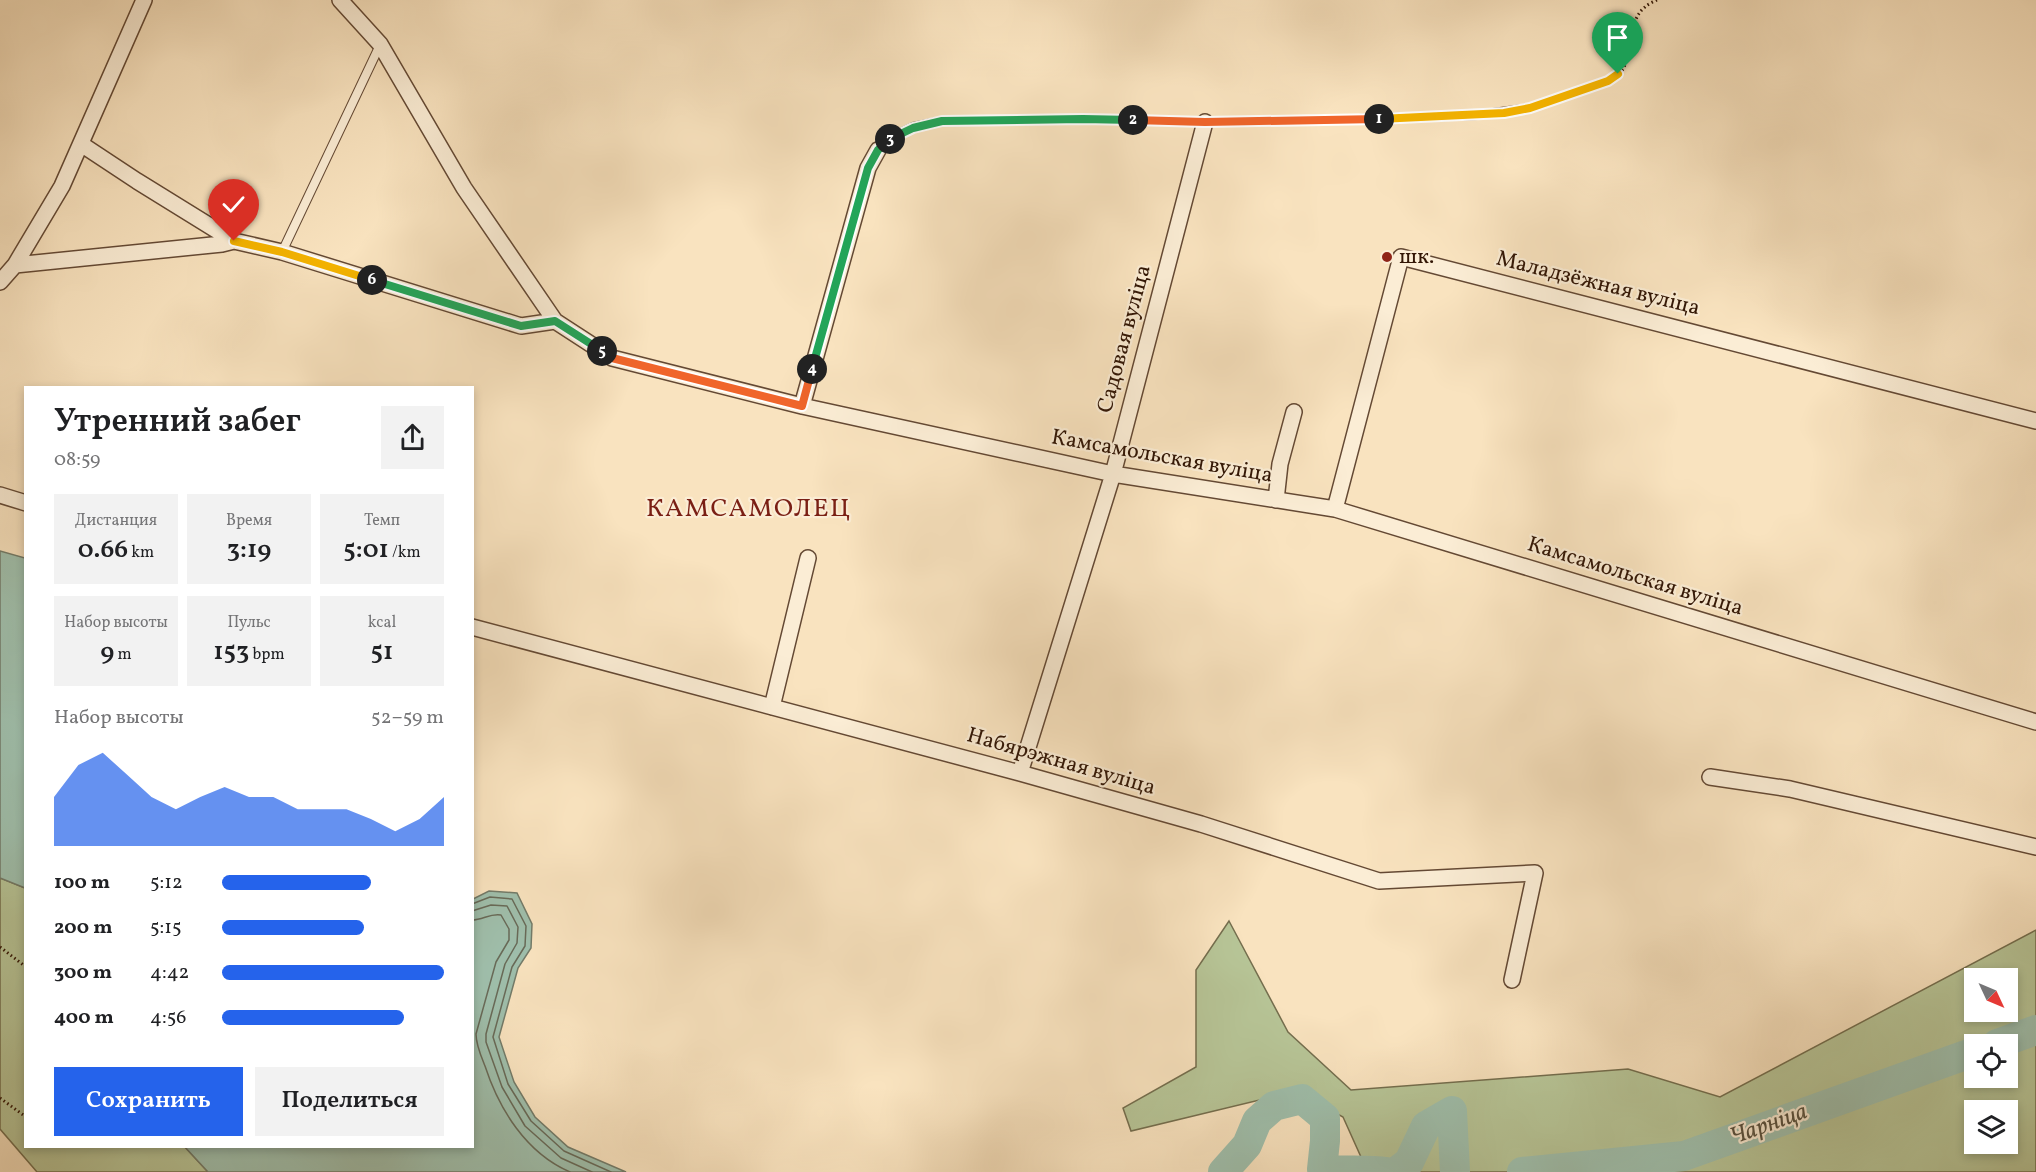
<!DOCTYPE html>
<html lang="ru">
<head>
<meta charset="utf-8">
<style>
  :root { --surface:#fff; --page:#f2f2f2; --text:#202124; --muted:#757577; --accent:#2563eb }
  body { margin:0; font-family:Vollkorn,serif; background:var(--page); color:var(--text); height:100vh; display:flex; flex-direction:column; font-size:22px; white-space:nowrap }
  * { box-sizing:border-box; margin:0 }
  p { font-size:20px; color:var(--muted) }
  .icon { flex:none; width:33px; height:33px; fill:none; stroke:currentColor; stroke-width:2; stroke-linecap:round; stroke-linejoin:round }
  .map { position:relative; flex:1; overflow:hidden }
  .sheet { position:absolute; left:24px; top:386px; width:450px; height:762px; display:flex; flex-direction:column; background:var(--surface); border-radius:0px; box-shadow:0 3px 9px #0003 }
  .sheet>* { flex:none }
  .needle { width:39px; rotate:134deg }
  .fabs { position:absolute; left:1964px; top:968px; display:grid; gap:12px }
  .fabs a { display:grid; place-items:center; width:54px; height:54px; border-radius:0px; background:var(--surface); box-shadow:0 3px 9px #0003; font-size:30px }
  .pin { position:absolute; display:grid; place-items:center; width:51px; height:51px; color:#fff; margin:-62px -26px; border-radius:50% 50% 50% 0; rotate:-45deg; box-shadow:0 0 6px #0007 }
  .pin .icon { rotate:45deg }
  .km { position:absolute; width:30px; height:30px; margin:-15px; border-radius:50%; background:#222; color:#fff; font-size:16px; line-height:30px; text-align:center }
  .round { display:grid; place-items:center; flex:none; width:63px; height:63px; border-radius:0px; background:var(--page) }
  .head { display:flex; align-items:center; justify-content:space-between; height:102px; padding:0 30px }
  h1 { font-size:33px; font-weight:600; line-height:45px }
  .metrics { display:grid; grid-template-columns:repeat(3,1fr); gap:9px; height:102px; padding:6px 30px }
  .metrics div { display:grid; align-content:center; border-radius:0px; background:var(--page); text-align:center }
  .metrics b { font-size:26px; font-weight:600 }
  .metrics small { font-size:16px; font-weight:400 }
  .metrics p { font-size:16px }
  .chart { height:168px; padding:12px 30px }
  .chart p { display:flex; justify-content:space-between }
  .chart svg { width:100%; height:108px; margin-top:6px; fill:var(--accent); opacity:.7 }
  .primary-button { display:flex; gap:12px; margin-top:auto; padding:12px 30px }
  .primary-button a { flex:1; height:69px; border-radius:0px; background:var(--accent); color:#fff; font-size:24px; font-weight:600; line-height:69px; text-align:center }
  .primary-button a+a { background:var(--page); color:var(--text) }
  ul { padding:0 30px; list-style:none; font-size:20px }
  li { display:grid; grid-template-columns:96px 72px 1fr; align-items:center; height:45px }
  li i { height:15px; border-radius:8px; background:var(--accent) }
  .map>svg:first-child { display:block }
  .green { fill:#b7c597; stroke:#746e4e; stroke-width:1.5; fill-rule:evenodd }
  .water { fill:#9fbfac; stroke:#737b69; stroke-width:1.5 }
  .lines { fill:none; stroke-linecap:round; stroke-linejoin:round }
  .shore { stroke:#686a58; stroke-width:1.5 }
  .river { stroke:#9fbfac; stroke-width:30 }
  .lane-casing { stroke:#644934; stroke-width:10 }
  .street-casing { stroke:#644934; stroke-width:18 }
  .path { stroke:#321605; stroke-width:3; stroke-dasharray:1.5 3; stroke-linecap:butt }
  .lane { stroke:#fbedd5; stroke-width:8 }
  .street { stroke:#fbedd5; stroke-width:15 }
  .split-1-casing { stroke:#fff; stroke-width:12 }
  .split-2-casing { stroke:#fff; stroke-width:12 }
  .split-3-casing { stroke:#fff; stroke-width:12 }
  .split-4-casing { stroke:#fff; stroke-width:12 }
  .split-5-casing { stroke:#fff; stroke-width:12 }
  .split-6-casing { stroke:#fff; stroke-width:12 }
  .split-7-casing { stroke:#fff; stroke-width:12 }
  .split-1 { stroke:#f5b400; stroke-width:8 }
  .split-2 { stroke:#f0652b; stroke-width:8 }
  .split-3 { stroke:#22a559; stroke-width:8 }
  .split-4 { stroke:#22a559; stroke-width:8 }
  .split-5 { stroke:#f0652b; stroke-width:8 }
  .split-6 { stroke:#22a559; stroke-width:8 }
  .split-7 { stroke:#f5b400; stroke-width:8 }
  .poi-dot { fill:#8f2418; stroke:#fbedd5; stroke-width:2 }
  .labels { text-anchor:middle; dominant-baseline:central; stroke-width:4.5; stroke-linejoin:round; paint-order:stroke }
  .poi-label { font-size:22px; fill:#321605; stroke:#fbedd5; text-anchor:start }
  .street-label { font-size:22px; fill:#321605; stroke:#fbedd5 }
  .water-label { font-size:24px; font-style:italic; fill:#58513f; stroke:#fbedd5 }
  .quarter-label { font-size:26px; letter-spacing:1.5px; fill:#7a1f14; stroke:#fbedd5 }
</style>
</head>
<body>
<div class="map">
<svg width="2036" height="1172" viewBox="0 0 2036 1172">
  <rect width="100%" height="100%" fill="#f9e3bf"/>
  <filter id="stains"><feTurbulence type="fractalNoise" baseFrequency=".00333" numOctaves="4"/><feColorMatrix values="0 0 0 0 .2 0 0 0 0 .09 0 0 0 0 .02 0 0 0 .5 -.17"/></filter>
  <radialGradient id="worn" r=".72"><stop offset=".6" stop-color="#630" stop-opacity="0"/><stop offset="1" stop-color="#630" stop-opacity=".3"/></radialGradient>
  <!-- green -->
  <path class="green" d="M0,878L25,888L26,1146H184L208,1172H37L0,1129Z
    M1229,921L1288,1032L1351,1090L1628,1069L1720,1097L2036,930V1172H1360L1365,1166L1343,1117L1297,1091L1131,1131L1123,1108L1196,1067V970ZM1974,978H2007V1011H1974ZM1974,1044H2007V1077H1974ZM1974,1110H2007V1143H1974Z"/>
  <!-- water -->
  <path class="water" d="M0,551L25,558V888L0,878Z
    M489,891L517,893L532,924L531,948L518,968L499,1037L514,1082L535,1117L568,1147L626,1172H208L184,1146H472L473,899Z"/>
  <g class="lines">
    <!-- shore -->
    <path class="shore" d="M472,904L490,897L512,899L526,926L525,946L512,967L493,1037L508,1084L531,1121L564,1151L611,1172
      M472,911L491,905L507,906L518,927L517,943L505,964L486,1034V1042L502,1087L525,1126L561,1158L592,1172
      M472,920C483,920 490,913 501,915L509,929V940L496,962L476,1034C476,1045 481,1056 485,1066C499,1109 526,1153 570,1172"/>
    <!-- river -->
    <path class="river" d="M1997,1044L2036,1030
      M1223,1172L1247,1145L1257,1121L1274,1106L1302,1099L1325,1118V1141L1322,1169C1343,1172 1365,1169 1387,1172
      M1396,1172L1409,1162L1426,1126L1452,1111L1455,1172
      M1522,1172L1684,1156L1974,1052"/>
    <!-- lane casing -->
    <g class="lane-casing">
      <path id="lane" d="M878,150L894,136L913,127L942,121L1083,119L1205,122L1358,119L1478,115L1530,108
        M282,252L380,45"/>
    </g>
    <!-- street casing -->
    <g class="street-casing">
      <path id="street" d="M340,0L380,44L464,188L555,321
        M81,144L137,181L234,241
        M15,265L62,186L144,0
        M0,282L15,265L222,244L234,241L282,252L521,326L555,321L612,358L802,406L1113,474L1335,509L2036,722
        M802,406L868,168L878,150
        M0,495L26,503
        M1276,500L1280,464L1294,412
        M1335,509L1401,257L2036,421
        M472,627L1020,773L1201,824L1379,881L1535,873L1512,980
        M772,707L808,558
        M1020,773L1113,474L1205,122
        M1710,777L1790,789L2036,847"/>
    </g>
    <!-- path -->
    <path class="path" d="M1540,105C1558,98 1605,87 1618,75C1636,58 1625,23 1645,7C1648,4 1653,2 1657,0
      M0,947L26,967
      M0,1098L26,1117"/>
    <!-- lane -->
    <use href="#lane" class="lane"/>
    <!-- street -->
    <use href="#street" class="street"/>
  </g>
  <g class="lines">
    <!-- split-1 casing -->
    <g class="split-1-casing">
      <path id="split-1" d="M1379,119L1504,113L1530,108L1608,81L1618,74"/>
    </g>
    <!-- split-2 casing -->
    <g class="split-2-casing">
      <path id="split-2" d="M1133,120L1205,122L1379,119"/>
    </g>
    <!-- split-3 casing -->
    <g class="split-3-casing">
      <path id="split-3" d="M890,139L913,128L942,121L1083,119L1133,120"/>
    </g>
    <!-- split-4 casing -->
    <g class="split-4-casing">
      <path id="split-4" d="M812,369L868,168L878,150L890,139"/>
    </g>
    <!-- split-5 casing -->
    <g class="split-5-casing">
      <path id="split-5" d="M602,351L612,358L802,406L812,369"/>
    </g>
    <!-- split-6 casing -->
    <g class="split-6-casing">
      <path id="split-6" d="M372,280L521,326L555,321L602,351"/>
    </g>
    <!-- split-7 casing -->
    <g class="split-7-casing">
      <path id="split-7" d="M234,241L282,252L372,280"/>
    </g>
    <!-- split-1 -->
    <use href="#split-1" class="split-1"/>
    <!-- split-2 -->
    <use href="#split-2" class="split-2"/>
    <!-- split-3 -->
    <use href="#split-3" class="split-3"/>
    <!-- split-4 -->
    <use href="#split-4" class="split-4"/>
    <!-- split-5 -->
    <use href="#split-5" class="split-5"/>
    <!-- split-6 -->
    <use href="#split-6" class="split-6"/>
    <!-- split-7 -->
    <use href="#split-7" class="split-7"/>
  </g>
  <!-- markers -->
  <circle class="poi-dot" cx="1387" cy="257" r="6"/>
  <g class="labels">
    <!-- poi labels -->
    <g class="poi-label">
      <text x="1399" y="257">шк.</text>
    </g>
    <!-- street labels -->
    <g class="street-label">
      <text transform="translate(1598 284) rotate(14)">Маладзёжная вуліца</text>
      <text transform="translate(1125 339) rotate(-75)">Садовая вуліца</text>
      <text transform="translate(1162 457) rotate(10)">Камсамольская вуліца</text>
      <text transform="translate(1635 577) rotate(17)">Камсамольская вуліца</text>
      <text transform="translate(1061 762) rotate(16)">Набярэжная вуліца</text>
    </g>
    <!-- water labels -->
    <g class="water-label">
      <text transform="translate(1769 1125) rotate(-20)">Чарніца</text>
    </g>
    <!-- quarter labels -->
    <g class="quarter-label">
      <text x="749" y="509">КАМСАМОЛЕЦ</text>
    </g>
  </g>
  <rect width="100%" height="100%" filter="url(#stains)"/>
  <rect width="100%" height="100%" fill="url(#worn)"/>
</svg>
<div class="fabs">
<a><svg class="needle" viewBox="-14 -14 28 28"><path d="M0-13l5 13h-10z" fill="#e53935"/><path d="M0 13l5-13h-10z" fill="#757577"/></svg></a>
<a><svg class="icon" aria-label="locate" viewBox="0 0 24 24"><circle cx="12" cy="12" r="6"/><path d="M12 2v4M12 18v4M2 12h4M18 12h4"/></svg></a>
<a><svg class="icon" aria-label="layers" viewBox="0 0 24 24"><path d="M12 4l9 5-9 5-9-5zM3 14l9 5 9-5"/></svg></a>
</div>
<div class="pin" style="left:1618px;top:74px;background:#1e9e55"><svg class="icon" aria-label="arrive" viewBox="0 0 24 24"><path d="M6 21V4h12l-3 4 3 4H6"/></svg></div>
<div class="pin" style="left:234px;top:241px;background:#d93025"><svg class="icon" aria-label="check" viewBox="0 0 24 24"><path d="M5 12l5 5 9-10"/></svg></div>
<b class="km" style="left:1379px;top:119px">1</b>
<b class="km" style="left:1133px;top:120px">2</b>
<b class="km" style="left:890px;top:139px">3</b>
<b class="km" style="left:812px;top:369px">4</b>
<b class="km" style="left:602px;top:351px">5</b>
<b class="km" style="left:372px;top:280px">6</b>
<section class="sheet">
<div class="head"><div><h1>Утренний забег</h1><p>08:59</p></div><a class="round"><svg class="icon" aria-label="share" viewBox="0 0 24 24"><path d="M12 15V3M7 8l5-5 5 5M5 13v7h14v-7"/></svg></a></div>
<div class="metrics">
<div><p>Дистанция</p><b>0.66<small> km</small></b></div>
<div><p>Время</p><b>3:19</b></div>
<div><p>Темп</p><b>5:01<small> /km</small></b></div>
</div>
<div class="metrics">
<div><p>Набор высоты</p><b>9<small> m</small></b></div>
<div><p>Пульс</p><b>153<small> bpm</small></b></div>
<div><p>kcal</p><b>51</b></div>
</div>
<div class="chart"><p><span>Набор высоты</span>52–59 m</p>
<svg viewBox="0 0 160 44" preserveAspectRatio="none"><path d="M0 44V24L10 11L20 6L30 15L40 24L50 29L60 24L70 20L80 24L90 24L100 29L110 29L120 29L130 33L140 38L150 33L160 24V44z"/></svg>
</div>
<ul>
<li><b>100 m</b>5:12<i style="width:67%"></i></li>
<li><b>200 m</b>5:15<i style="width:64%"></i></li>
<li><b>300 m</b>4:42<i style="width:100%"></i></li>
<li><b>400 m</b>4:56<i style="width:82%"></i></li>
</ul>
<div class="primary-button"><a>Сохранить</a><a>Поделиться</a></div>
</section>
</div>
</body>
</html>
